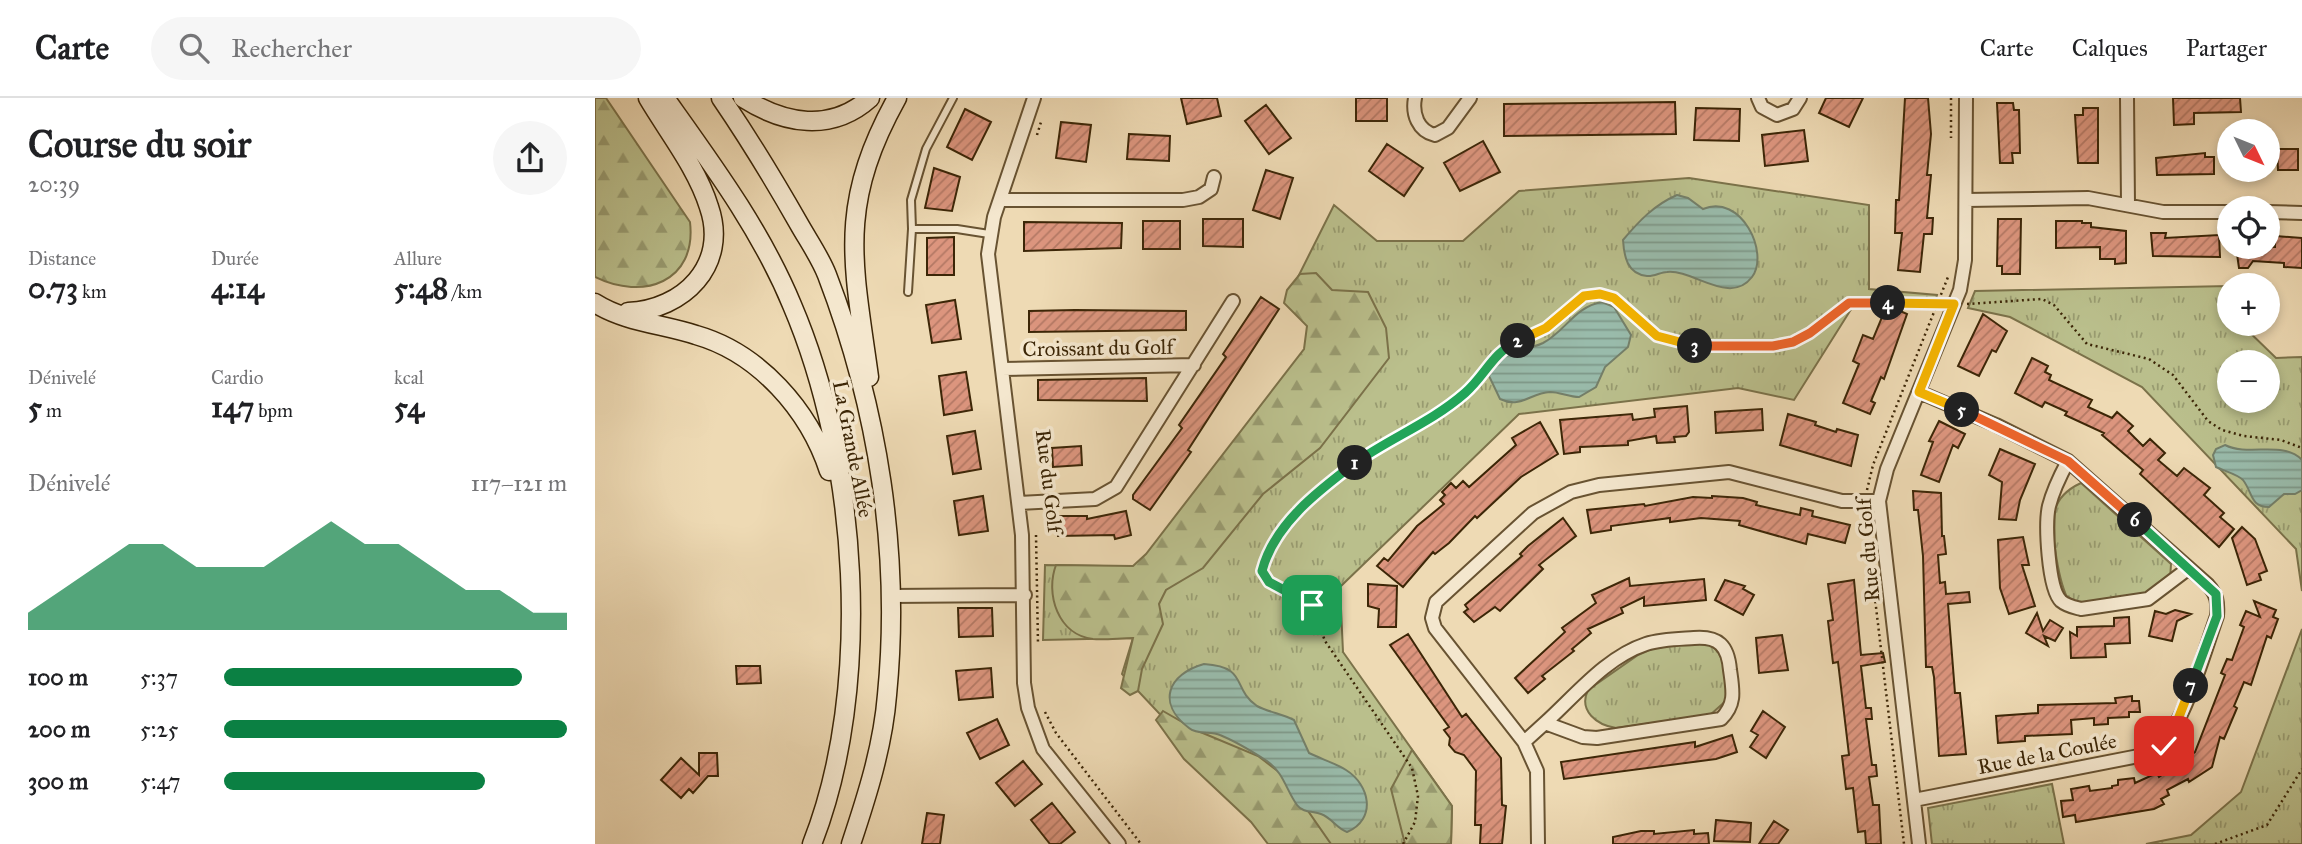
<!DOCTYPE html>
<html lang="fr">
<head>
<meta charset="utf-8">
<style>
  :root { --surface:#fff; --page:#f6f6f6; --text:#202124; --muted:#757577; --line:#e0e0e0; --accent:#0b8043 }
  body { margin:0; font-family:"IM FELL Great Primer",serif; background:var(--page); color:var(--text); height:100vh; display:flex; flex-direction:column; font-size:26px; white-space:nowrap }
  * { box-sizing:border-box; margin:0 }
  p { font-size:23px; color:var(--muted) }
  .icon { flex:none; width:38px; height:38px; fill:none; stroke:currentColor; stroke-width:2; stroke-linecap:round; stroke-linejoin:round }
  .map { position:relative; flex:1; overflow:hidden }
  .side { display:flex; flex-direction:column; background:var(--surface); width:595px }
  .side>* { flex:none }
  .needle { width:46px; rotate:133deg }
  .buttons { position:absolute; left:1622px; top:21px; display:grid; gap:14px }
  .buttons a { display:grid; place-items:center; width:63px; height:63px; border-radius:50%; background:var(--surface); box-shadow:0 4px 10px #0003; font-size:35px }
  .pin { position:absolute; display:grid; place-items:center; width:60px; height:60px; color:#fff; margin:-30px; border-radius:14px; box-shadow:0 4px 10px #0006 }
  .km { position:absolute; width:35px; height:35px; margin:-18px; border-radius:50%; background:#222; color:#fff; font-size:19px; line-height:35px; text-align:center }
  .round { display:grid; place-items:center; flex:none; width:74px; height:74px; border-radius:37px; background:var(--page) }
  .overview { display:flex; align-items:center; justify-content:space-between; height:119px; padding:0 28px }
  h1 { font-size:38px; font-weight:800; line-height:52px }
  .metrics { display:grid; grid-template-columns:repeat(3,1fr); gap:10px; height:119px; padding:7px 28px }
  .metrics div { display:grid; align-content:center }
  .metrics b { font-size:30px; font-weight:800 }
  .metrics small { font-size:19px; font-weight:400 }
  .metrics p { font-size:19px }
  .chart { height:196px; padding:14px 28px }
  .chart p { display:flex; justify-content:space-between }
  .chart svg { width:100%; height:126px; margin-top:7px; fill:var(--accent); opacity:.7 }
  ul { padding:0 28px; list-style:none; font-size:23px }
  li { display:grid; grid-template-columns:112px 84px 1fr; align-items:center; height:52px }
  li i { height:18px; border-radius:9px; background:var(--accent) }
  header { display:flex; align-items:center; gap:42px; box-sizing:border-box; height:98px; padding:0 35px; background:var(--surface); border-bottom:2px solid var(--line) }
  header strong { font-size:33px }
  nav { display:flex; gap:38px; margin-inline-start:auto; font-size:24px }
  .search { width:490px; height:63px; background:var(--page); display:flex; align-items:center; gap:18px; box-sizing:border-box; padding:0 24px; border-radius:38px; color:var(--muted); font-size:26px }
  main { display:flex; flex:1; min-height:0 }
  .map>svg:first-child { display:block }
  .grass { fill:url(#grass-tufts); stroke:#7b724a; stroke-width:2; fill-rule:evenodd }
  .forest { fill:url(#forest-firs); stroke:#7b724a; stroke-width:2 }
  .water { fill:url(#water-rules); stroke:#747f69; stroke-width:2 }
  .building { fill:url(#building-hatch); stroke:#3c2607; stroke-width:2 }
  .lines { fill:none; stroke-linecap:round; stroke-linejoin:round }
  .lane-casing { stroke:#685332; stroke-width:10 }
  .street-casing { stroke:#685332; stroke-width:16 }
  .secondary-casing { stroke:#3c2607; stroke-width:21 }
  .path { stroke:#3c2607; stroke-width:2.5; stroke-dasharray:2 3.5; stroke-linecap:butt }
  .lane { stroke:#f4e7ce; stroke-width:6 }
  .street { stroke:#f4e7ce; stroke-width:12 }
  .secondary { stroke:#f4e7ce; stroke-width:18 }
  .split-1-casing { stroke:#fff; stroke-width:14 }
  .split-2-casing { stroke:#fff; stroke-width:14 }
  .split-3-casing { stroke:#fff; stroke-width:14 }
  .split-4-casing { stroke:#fff; stroke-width:14 }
  .split-5-casing { stroke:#fff; stroke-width:14 }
  .split-6-casing { stroke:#fff; stroke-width:14 }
  .split-7-casing { stroke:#fff; stroke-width:14 }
  .split-8-casing { stroke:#fff; stroke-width:14 }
  .split-1 { stroke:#22a559; stroke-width:9 }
  .split-2 { stroke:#22a559; stroke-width:9 }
  .split-3 { stroke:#f5b400; stroke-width:9 }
  .split-4 { stroke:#f0652b; stroke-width:9 }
  .split-5 { stroke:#f5b400; stroke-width:9 }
  .split-6 { stroke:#f0652b; stroke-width:9 }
  .split-7 { stroke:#22a559; stroke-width:9 }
  .split-8 { stroke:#f5b400; stroke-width:9 }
  .labels { text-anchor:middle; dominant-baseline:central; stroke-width:7; stroke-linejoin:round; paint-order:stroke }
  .street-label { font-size:21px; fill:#3c2607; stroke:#f4e7ce }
</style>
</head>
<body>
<header>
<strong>Carte</strong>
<div class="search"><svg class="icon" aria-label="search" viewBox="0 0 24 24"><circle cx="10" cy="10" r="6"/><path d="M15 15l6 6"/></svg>Rechercher</div>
<nav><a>Carte</a><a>Calques</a><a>Partager</a></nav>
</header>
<main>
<section class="side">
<div class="overview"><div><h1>Course du soir</h1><p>20:39</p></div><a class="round"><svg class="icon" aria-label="share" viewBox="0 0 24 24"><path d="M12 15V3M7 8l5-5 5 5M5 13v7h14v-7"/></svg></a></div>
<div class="metrics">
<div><p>Distance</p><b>0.73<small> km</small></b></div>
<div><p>Durée</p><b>4:14</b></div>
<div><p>Allure</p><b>5:48<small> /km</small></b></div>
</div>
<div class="metrics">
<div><p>Dénivelé</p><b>5<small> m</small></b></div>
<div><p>Cardio</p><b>147<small> bpm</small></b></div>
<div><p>kcal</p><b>54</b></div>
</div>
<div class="chart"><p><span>Dénivelé</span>117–121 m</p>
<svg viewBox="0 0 160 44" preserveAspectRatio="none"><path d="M0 44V38L10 30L20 22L30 14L40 14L50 22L60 22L70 22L80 14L90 6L100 14L110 14L120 22L130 30L140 30L150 38L160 38V44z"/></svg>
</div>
<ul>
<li><b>100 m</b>5:37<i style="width:87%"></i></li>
<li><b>200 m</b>5:25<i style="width:100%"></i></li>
<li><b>300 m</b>5:47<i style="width:76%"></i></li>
</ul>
</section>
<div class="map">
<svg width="1707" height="746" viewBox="0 0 1707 746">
  <defs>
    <pattern id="grass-tufts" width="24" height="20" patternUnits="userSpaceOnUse" patternTransform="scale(1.75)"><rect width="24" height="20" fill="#babf8c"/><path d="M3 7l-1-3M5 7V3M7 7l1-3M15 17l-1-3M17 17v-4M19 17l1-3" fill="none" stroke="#989b70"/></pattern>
    <pattern id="forest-firs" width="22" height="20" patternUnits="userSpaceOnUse" patternTransform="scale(1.75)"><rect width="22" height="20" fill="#babf8c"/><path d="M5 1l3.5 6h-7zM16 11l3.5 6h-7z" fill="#989b70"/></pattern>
    <pattern id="water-rules" width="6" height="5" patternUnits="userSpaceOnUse" patternTransform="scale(1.75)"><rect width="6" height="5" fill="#99bbab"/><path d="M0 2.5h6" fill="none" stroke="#7e9889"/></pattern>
    <pattern id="building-hatch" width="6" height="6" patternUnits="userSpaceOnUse" patternTransform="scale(1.75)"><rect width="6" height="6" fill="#dc957e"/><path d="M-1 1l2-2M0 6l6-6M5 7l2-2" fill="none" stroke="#b47965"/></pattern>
  </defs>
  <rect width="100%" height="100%" fill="#eedab4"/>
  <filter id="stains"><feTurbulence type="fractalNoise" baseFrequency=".00286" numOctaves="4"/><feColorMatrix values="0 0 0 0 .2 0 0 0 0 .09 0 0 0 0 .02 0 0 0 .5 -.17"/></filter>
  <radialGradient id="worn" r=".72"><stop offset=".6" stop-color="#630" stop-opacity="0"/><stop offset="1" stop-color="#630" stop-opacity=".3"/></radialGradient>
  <!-- grass -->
  <path class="grass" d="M1094,80L1274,107V191L1342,197L1339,210L1260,205L1199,302L1143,290L924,316L745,489L748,554L857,708L856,746H679L660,717L527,576L538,540L448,542L450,467L568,469L772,195L697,191L739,107L782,143H868L924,93Z
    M1634,188V226H1646L1681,260L1707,259V493L1701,451L1547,289L1415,219L1373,210L1380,193ZM1634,264H1673V303H1634Z
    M1486,385L1576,466L1575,482C1548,501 1506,509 1474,503C1464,486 1456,437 1459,417C1461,401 1473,391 1486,385Z
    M1707,531V746H1551L1596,737L1646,694Z
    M1108,544C1133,551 1130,580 1133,601L1115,617L1021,630C1002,627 983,613 993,592L1043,557L1059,550Z
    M1457,686L1469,746H1337L1333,710Z"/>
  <!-- forest -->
  <path class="forest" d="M0,0H11L95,124C102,184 48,203 0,179Z
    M721,175L737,192L773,194L791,230L794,260L725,350L668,396L608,470L571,492L564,506L568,526L547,571L543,593L535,597L526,590L538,540C525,540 511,542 498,541C463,537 450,496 461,467L538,468L551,456L709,251L712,228L689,205L692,192L705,176Z
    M568,613L603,633L663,658L688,677L736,746H673L656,724L589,661L561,622Z
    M817,652L857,708L856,746H810L796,691Z"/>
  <!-- water -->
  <path class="water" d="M1082,97L1093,100L1108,111C1146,95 1175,155 1157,179C1135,208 1098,171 1072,174C1066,174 1058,179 1052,178C1032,176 1029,158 1028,142C1044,123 1059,107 1082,97Z
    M1007,204L1019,209L1036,237L1033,249L1010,269L1001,289L984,299C974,299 965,294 955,294C935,295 926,311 905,301L894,278C908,245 925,256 948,245C971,233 979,209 1007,204Z
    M1630,347C1654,359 1688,342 1707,362V392L1700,396H1689L1674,409C1655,409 1658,395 1648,382C1642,376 1629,373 1621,369L1618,357L1621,351Z
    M609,566C654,569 636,590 662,608C673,614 688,616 699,622L714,655C726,661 740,665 751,672C775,687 782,721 752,734C741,730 737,720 726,716C718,713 708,715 702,707C691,692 689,675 672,663C658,654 640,643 625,637C616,633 602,637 594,630C561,605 573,576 609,566Z"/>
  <!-- building -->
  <path class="building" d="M586,0H622L626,18L592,26Z
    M761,0H792V23H761Z
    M1231,0H1268L1254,29L1224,15Z
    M1310,0H1333L1336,36L1332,77H1336L1332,120H1338L1337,136H1329L1325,174L1303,172L1307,135H1300L1301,102H1304Z
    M1578,0H1645L1646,14L1599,15V26L1579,27Z
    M1080,4L1081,36L909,38V6Z
    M1402,5H1418L1419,12H1424L1425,55H1417L1418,65H1405Z
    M671,7L696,40L674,56L650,23Z
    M1101,10L1145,11L1144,43L1099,42Z
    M1488,10H1503V65H1483L1480,17H1488Z
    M370,11L396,24L377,62L352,49Z
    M466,24L496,27L491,64L461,60Z
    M1209,32L1213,63L1170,68L1167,37Z
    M534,36L575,38L574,63L532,61Z
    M888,43L905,74L865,93L849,65Z
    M792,46L828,70L809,98L774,73Z
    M1682,51H1703V72H1683Z
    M1610,55V59H1619V76L1562,77L1561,60Z
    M339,70L365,79L357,113L330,110Z
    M671,72L698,80L685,121L658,112Z
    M608,121H648V149L608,148Z
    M1403,121H1426L1425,176H1407V168H1402Z
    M548,123H585V151H548Z
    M1461,123H1487V125H1496V129L1531,133V165L1520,166V161H1505V149L1461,150Z
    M429,124L527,125L526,150L429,153Z
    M1556,135H1571L1570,140L1624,137L1625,159L1558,158Z
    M1680,138L1707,140V170L1689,169V165L1658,163L1653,170H1644L1641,149H1680Z
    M359,139V177H332V140Z
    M666,199L684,211L593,352L596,354L555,412L538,401V397L587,330L584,327L631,259L628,256Z
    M360,202L366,241L337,245L331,207Z
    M1292,207L1312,216L1289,281L1286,279L1276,303L1280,305L1275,316L1248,305L1264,266L1258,263L1268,237L1278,241Z
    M480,212L591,213V232L434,234V213Z
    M1388,216L1412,233L1401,254L1397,252L1384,278L1363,268Z
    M1437,260L1453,268L1450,274L1456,277L1454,282L1497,302L1493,309L1517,320L1522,314L1538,328L1533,333L1548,348L1555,341L1570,355L1563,362L1582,378L1589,370L1615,390L1609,397L1629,415L1625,419L1639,431L1624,449L1545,376L1548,372L1507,337L1509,335L1470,317L1472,314L1450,304L1447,309L1420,295Z
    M371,274L377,312L349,317L344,278Z
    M551,280L552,303L443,302V282Z
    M1092,308L1094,334L1091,338L1079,339L1080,344L1062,345L1061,338L1033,343V347L985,349V354L969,356L965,322L1037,316L1038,322L1060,319L1059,311Z
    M1167,311L1168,332L1121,335L1120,314Z
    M1193,316L1221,324L1220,327L1241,334L1242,331L1263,337L1256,368L1185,347Z
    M1344,323L1370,336L1363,350L1358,347L1344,384L1326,377L1338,344L1334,343Z
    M945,324L963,356L926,379L882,420L880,418L854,445L840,456L838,454L808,489L782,468L789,460L793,463L822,428L849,406L845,402L850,397L847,394L856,385L861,390L868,383L874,389L921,347L917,340Z
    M380,333L386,371L358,376L352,338Z
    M486,348L487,367L458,369L457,350Z
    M1405,351L1440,366L1425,402L1421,422L1404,421L1407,384L1394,377Z
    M1318,393L1346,395L1347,438H1349L1351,456L1343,457L1345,485L1350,484L1351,496L1374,494L1375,504L1353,506L1360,595H1365L1371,656L1344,658L1339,579L1337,569H1331L1328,458L1323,412H1319Z
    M388,398L393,433L364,437L359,403Z
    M1117,398L1148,400L1162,404L1161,407L1205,417L1206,410L1218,413L1217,418L1255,427L1250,445L1213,436L1211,446L1144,427L1145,423L1106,420L1075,424V420L1016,428V432L996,435L992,412L1049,406L1050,408L1098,399L1117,400Z
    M531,413L536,437L520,441L519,437L463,438V418H492V421Z
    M968,420L981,438L944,467L948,471L905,513L900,509L879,524L869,514L873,511L870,507L927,458L925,456L933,448Z
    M1647,429L1660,441L1672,473L1664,476L1666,482L1652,487L1637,440Z
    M1428,439L1434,467H1427L1440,508L1414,516L1405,490L1403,442Z
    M1034,480L1035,488L1109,481L1111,502L1049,508V499L1026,510L1028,515L993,531L996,535L977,551L979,553L947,578L950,581L933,595L920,580L970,534L967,530L1001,505L997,497Z
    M1130,482L1150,488L1148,491L1159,497L1148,517L1120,502Z
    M1259,482L1266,557L1288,555L1290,564L1266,568L1271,610H1276L1277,621H1271L1277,667H1281L1282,678L1274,679L1278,707H1284L1286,746H1271L1270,733L1263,734L1258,690L1251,691L1247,658L1254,657L1243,564L1238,565L1233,523L1238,522L1233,486Z
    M773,486L802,488L801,529H783L784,511L773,508Z
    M1659,503L1681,512L1678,519L1683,521L1676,540L1672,538L1656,587L1649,584L1639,608L1642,610L1629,641L1625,639L1617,669L1594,684L1593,681L1572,692L1574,697L1566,701L1569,706L1559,711L1481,724L1480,717L1468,719L1466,703L1478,702L1476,691L1494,688L1495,693L1517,690V688L1523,687V682L1539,680L1540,685L1562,675L1564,679L1600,654L1630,577L1626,575L1632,561L1637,562L1649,529L1645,527L1651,513L1665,519Z
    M363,510H397L398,538L364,539Z
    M1580,512L1596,516L1582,523L1577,543L1554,538L1560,513L1571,516Z
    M1442,515L1448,533L1455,522L1468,530L1460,543L1449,538L1453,548L1431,535Z
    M1534,519L1535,545L1510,546L1511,559L1476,560L1475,534L1482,538V529L1519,528V520Z
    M813,536L867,619L871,616L906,660L907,707L911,708L907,746H885L886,727H880L881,673L869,657L860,654L854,647L855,640L849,632L854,629L795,547Z
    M1187,537L1193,572L1164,575L1161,540Z
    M141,568H165L166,585L142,586Z
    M396,570L398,599L364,602L361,573Z
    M1537,598V603H1544L1545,614H1534V619L1513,620V626L1499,627V620L1476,622L1477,636L1430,638V643L1403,645L1401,618L1443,615V607L1521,605L1520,600Z
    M1168,613L1190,629L1171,660L1155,649L1163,637L1156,633Z
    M402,621L414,647L385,661L372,635Z
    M1137,637L1142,654L1121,661L969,681L966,664L1100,644V649Z
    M104,655H122L123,678H113L98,695L94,691L86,700L66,682L86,660L104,677Z
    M428,663L447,686L420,708L401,685Z
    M457,705L480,734L465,746H455L436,722Z
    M332,715L349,717L345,746H327Z
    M1121,722L1156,725L1155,744L1119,743Z
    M1179,723L1193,732L1183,746H1164Z
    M1099,732V736L1113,735L1114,746H1018V739L1046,733H1059V736Z"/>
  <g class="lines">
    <!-- lane casing -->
    <g class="lane-casing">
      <path id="lane" d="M358,0L331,51L316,102L317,131H362L394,136
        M313,194L317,131"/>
    </g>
    <!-- street casing -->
    <g class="street-casing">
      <path id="street" d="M439,0L399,119L393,156L427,437L429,585L433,610L448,651L524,746
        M820,0C817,16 823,33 840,37L853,30L875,0
        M1163,0L1167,9L1182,17L1198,11L1205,0
        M1532,0L1533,106
        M405,102H588L604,99L616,91L619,79
        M1371,102L1493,100L1568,114H1634
        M1673,114L1707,115
        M407,271L599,267
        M1473,363C1465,378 1458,392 1454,408C1450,425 1453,491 1466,503C1472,508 1478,509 1486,511L1553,501L1594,470
        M424,405L500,401L521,389L638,203
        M296,498L430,497
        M929,644L950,625L988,639L1002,640L1126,621C1141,606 1138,593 1135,572C1133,548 1124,538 1099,540C1083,541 1066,541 1051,546C1011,559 980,598 950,625
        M1319,702L1559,655C1588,633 1609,554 1622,518C1623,504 1622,497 1613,487L1473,363L1401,327L1324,294
        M943,746L942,673L929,644L840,530L837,520L841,504L938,415L976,394L1004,387L1134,374L1247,403H1284
        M1324,746L1284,403L1292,371L1365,192L1370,162L1371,0"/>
    </g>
    <!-- secondary casing -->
    <g class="secondary-casing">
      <path id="secondary" d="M70,0C117,66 166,132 197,207C263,361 279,589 217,746
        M126,0C154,41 179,82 204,126C213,142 225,159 232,177C283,310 306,455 292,597C288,648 272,698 256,746
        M148,0C189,26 236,35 275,0
        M0,205C30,224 67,226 101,237C164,255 214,312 234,373
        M33,214C88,212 134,167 114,109C102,70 73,34 53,0
        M274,279C258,163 242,108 302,0"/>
    </g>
    <!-- path -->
    <path class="path" d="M1356,0V40
      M442,37L446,24
      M1372,206L1447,201L1459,207L1492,246L1554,261L1578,277L1613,323L1627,332L1649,338L1686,342L1707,350
      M1272,392L1278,367L1353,179
      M1270,416L1309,746
      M441,437L443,546
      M450,614L461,635L546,746
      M808,746L820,724L823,698L817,670L730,543L717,507L674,484L667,473L671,457L696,420L734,384L763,363L853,309L873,293L895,262L911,248L951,230L989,198L1005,196L1019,200L1062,238L1105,249L1178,248L1198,244L1254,205L1345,207
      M1620,746L1672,727L1707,671"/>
    <!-- lane -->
    <use href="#lane" class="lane"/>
    <!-- street -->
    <use href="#street" class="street"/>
    <!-- secondary -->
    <use href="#secondary" class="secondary"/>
  </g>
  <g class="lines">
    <!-- split-1 casing -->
    <g class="split-1-casing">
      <path id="split-1" d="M717,507L674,484L667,473C679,426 723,393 760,365"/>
    </g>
    <!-- split-2 casing -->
    <g class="split-2-casing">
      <path id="split-2" d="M760,365C795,340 837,324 870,295C890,278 897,255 923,243"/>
    </g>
    <!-- split-3 casing -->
    <g class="split-3-casing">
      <path id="split-3" d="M923,243L951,230L989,198L1005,196L1019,200L1062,238L1100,248"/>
    </g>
    <!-- split-4 casing -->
    <g class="split-4-casing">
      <path id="split-4" d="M1100,248H1178L1198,244L1215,235L1254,205H1293"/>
    </g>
    <!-- split-5 casing -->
    <g class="split-5-casing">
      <path id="split-5" d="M1293,205L1359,206L1324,294L1367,312"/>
    </g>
    <!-- split-6 casing -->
    <g class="split-6-casing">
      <path id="split-6" d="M1367,312L1473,363L1540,422"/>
    </g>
    <!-- split-7 casing -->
    <g class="split-7-casing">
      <path id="split-7" d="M1540,422L1621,496L1622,518L1596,588"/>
    </g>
    <!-- split-8 casing -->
    <g class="split-8-casing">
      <path id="split-8" d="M1569,648L1580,629L1596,588"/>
    </g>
    <!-- split-1 -->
    <use href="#split-1" class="split-1"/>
    <!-- split-2 -->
    <use href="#split-2" class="split-2"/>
    <!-- split-3 -->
    <use href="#split-3" class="split-3"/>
    <!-- split-4 -->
    <use href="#split-4" class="split-4"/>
    <!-- split-5 -->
    <use href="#split-5" class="split-5"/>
    <!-- split-6 -->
    <use href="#split-6" class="split-6"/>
    <!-- split-7 -->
    <use href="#split-7" class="split-7"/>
    <!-- split-8 -->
    <use href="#split-8" class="split-8"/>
  </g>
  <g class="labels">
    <!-- street labels -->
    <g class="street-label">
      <text transform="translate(503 250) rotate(-1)">Croissant du Golf</text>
      <text transform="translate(258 351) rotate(79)">La Grande Allée</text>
      <text transform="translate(454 383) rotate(83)">Rue du Golf</text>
      <text transform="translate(1273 452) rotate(-95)">Rue du Golf</text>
      <text transform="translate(1452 656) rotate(-11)">Rue de la Coulée</text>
    </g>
  </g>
  <rect width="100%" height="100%" filter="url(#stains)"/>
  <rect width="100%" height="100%" fill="url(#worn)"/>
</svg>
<div class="buttons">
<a><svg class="needle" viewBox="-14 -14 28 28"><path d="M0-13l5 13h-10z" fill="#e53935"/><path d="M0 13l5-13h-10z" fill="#757577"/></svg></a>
<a><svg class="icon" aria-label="locate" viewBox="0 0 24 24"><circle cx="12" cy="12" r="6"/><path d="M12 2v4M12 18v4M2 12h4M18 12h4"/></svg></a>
<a>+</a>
<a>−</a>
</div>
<div class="pin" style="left:717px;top:507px;background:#1e9e55"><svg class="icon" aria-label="arrive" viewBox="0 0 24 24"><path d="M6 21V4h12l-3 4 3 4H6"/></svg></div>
<div class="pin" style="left:1569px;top:648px;background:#d93025"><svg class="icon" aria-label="check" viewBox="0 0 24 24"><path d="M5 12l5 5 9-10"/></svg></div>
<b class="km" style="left:760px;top:365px">1</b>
<b class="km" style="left:923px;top:243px">2</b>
<b class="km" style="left:1100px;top:248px">3</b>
<b class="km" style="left:1293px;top:205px">4</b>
<b class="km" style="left:1367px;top:312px">5</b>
<b class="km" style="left:1540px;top:422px">6</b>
<b class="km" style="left:1596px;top:588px">7</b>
</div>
</main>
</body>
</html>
